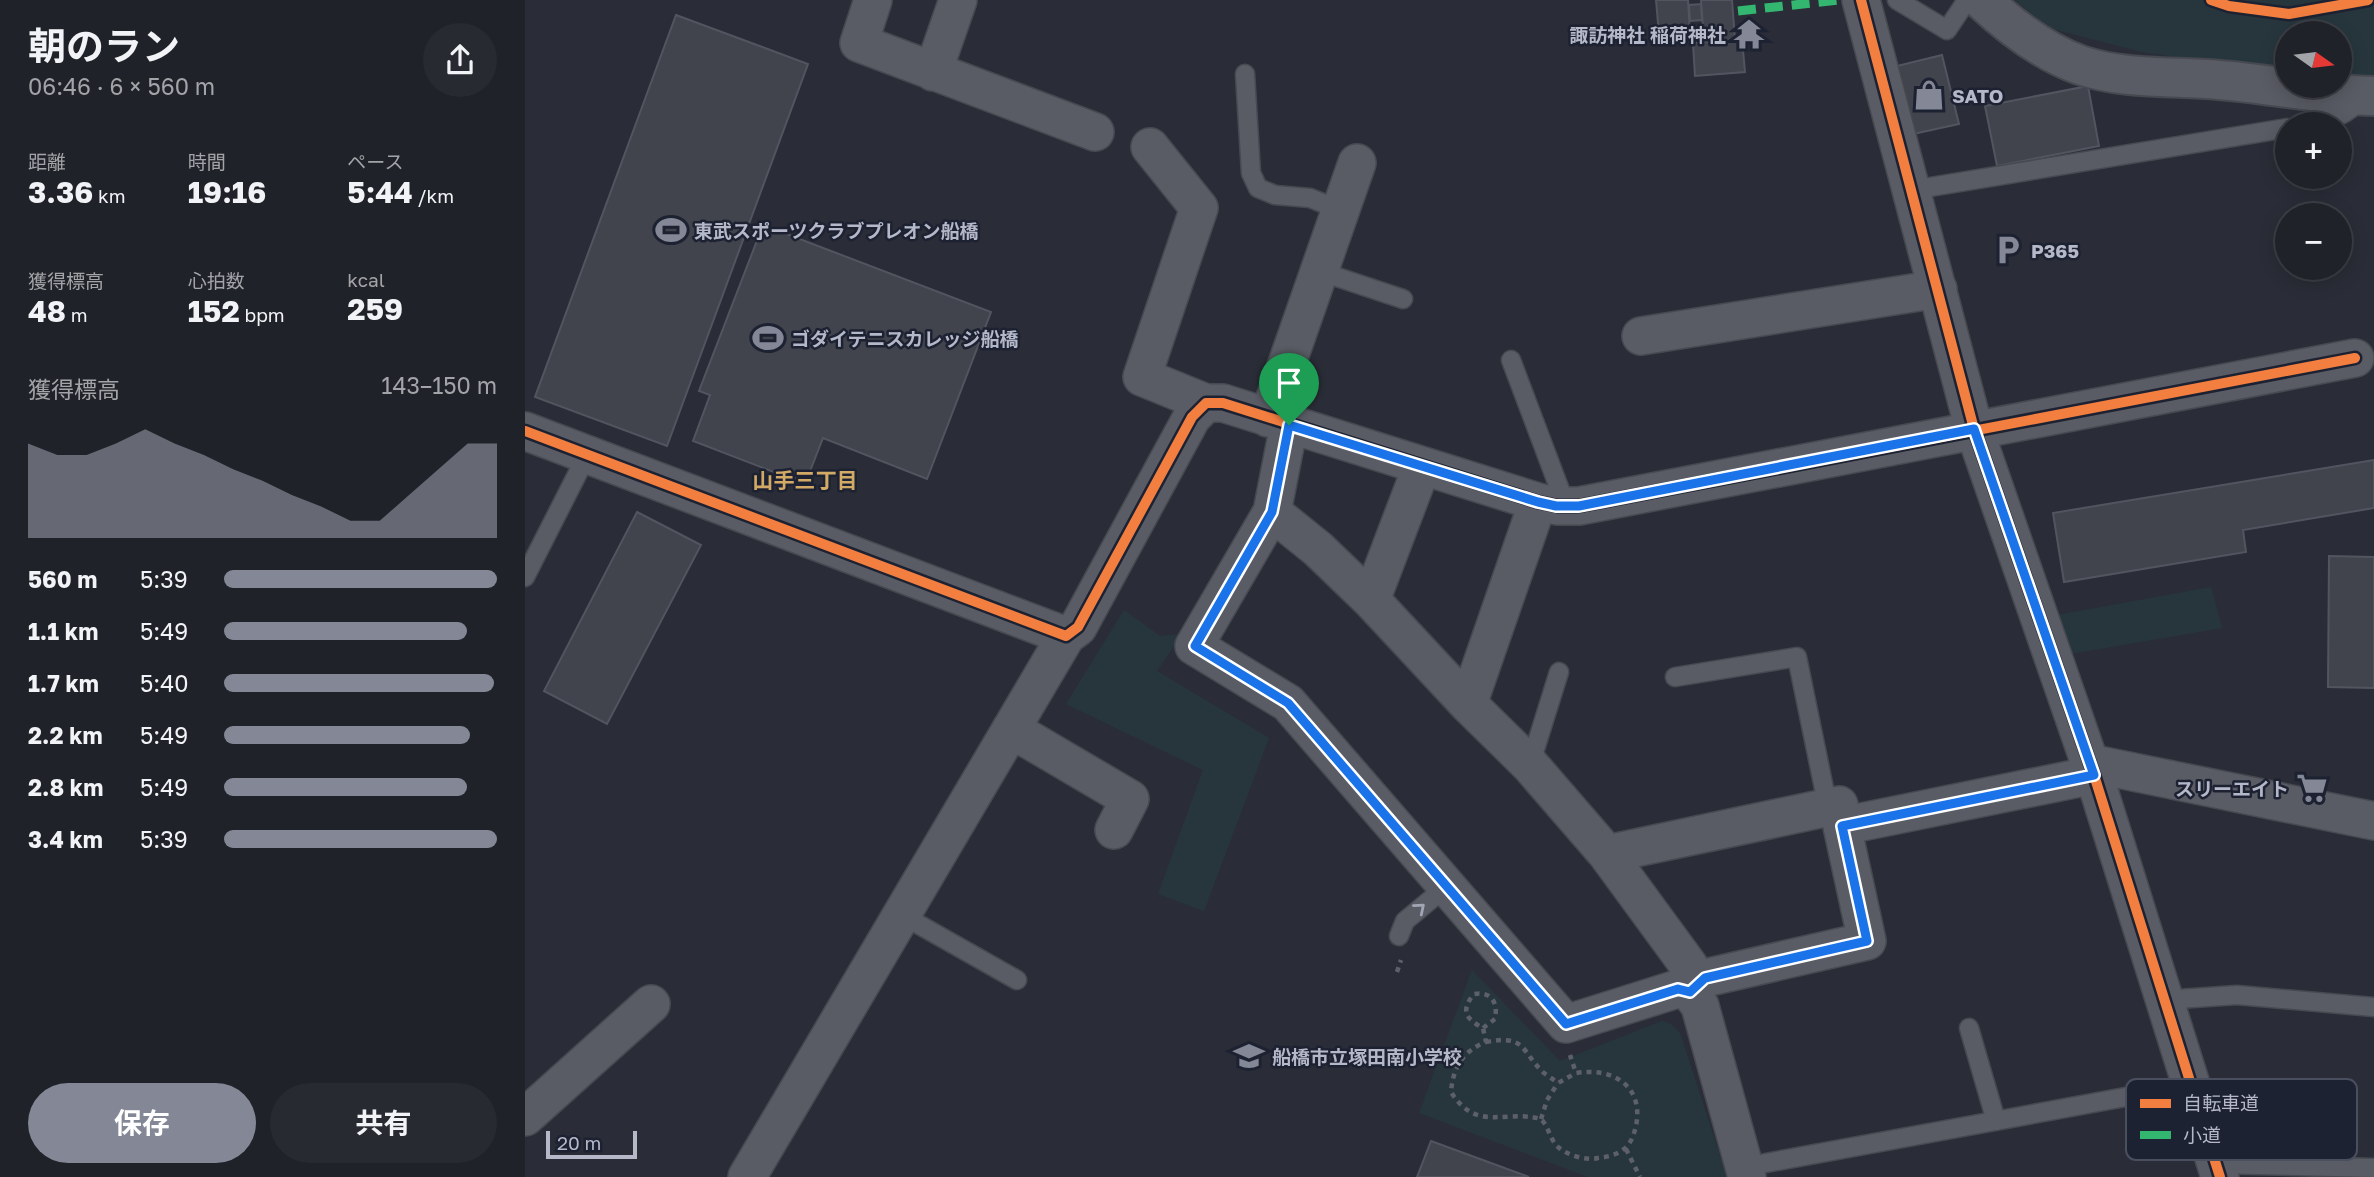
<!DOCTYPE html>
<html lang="ja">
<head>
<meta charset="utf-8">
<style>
  :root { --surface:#202229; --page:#282a31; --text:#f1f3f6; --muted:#a2a4a8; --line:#3d3f46; --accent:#848795 }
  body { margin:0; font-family:"Golos Text","Noto Sans JP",sans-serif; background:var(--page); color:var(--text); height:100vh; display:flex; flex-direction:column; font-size:26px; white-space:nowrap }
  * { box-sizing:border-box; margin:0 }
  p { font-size:23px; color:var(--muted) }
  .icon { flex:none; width:38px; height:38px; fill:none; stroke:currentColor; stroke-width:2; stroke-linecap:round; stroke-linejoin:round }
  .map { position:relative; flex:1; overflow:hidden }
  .details { display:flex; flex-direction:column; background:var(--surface); width:525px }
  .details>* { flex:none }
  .needle { width:46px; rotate:104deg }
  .controls { position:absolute; left:1750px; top:21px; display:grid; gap:14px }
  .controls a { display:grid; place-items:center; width:77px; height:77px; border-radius:50%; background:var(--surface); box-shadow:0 4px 18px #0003,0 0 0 2px var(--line); font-size:35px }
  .scale { position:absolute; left:21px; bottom:18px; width:91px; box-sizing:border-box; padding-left:7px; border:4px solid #b4b8c8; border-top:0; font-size:19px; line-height:24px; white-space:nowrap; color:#b4b8c8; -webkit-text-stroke:5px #1d2232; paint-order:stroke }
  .pin { position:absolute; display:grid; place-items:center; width:60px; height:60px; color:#fff; margin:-72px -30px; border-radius:50% 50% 50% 0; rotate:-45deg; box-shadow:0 0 7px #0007 }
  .pin .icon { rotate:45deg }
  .round { display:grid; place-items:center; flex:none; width:74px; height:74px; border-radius:37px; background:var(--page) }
  .summary { display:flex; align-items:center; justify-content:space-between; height:119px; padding:0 28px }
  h1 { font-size:38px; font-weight:700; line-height:52px }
  .metrics { display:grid; grid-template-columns:repeat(3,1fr); gap:10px; height:119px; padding:7px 28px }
  .metrics div { display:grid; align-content:center }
  .metrics b { font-size:30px; font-weight:700 }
  .metrics small { font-size:19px; font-weight:400 }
  .metrics p { font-size:19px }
  .chart { height:196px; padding:14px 28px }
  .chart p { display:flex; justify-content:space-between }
  .chart svg { width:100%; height:126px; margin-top:7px; fill:var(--accent); opacity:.7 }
  .button { display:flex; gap:14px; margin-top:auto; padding:14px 28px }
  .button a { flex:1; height:80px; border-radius:42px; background:var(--accent); color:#fff; font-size:28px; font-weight:700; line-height:80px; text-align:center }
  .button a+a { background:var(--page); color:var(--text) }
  ul { padding:0 28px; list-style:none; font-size:23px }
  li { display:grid; grid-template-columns:112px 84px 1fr; align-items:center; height:52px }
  li i { height:18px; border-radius:9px; background:var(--accent) }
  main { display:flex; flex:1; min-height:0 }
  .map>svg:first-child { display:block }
  .green { fill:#27363d }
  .building { fill:#41444d; stroke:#52555f; stroke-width:2 }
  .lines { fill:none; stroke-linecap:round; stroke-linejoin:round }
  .service-casing { stroke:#464950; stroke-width:21 }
  .minor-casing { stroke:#464950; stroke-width:40 }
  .tertiary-casing { stroke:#464950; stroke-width:42 }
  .path { stroke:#5d6069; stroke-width:4.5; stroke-dasharray:5 5; stroke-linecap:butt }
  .service { stroke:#5a5c65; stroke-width:18 }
  .minor { stroke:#5a5c65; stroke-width:37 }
  .tertiary { stroke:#5a5c65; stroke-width:38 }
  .quiet { stroke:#33b770; stroke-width:9; stroke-dasharray:18 9; stroke-linecap:butt }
  .cycleway-casing { stroke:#1d2232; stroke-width:15 }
  .cycleway { stroke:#f27e40; stroke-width:10 }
  .oneway { stroke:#a2a6b4 }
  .route-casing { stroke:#fff; stroke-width:14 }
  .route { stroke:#1a73e8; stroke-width:9 }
  .labels { text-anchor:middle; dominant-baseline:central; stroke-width:5; stroke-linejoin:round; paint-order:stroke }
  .poi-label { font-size:19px; font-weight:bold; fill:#b4b8c8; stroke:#1d2232; text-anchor:start }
  .neighbourhood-label { font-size:21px; font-weight:bold; fill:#d2aa65; stroke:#1d2232 }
  .key { fill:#1d2232; stroke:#4a4f5f; stroke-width:2 }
  .key-label { font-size:19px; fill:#b4b8c8 }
</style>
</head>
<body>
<main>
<section class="details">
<div class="summary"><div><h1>朝のラン</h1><p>06:46 · 6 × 560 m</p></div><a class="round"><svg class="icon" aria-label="share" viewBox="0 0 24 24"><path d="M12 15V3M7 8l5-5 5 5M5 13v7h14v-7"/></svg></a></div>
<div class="metrics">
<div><p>距離</p><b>3.36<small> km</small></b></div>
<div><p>時間</p><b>19:16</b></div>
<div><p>ペース</p><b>5:44<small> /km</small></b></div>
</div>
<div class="metrics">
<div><p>獲得標高</p><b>48<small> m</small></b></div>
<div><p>心拍数</p><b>152<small> bpm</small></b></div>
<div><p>kcal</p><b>259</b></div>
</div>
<div class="chart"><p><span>獲得標高</span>143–150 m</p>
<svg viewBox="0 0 160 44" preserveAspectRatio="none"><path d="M0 44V11L10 15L20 15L30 11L40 6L50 11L60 15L70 20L80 24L90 29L100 33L110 38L120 38L130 29L140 20L150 11L160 11V44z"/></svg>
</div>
<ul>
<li><b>560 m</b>5:39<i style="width:100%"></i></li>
<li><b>1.1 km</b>5:49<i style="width:89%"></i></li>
<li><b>1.7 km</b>5:40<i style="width:99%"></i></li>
<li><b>2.2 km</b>5:49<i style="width:90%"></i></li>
<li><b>2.8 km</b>5:49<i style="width:89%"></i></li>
<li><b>3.4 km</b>5:39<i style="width:100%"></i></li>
</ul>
<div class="button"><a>保存</a><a>共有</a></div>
</section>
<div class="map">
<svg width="1849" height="1177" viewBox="0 0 1849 1177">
  <rect width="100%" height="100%" fill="#2a2d37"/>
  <!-- green -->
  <path class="green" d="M1490,0H1849V77L1815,75V33H1762V72L1743,71L1617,52L1524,28Z
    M1686,587L1697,628L1545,654L1532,615Z
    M599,610L635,636L657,634L632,671L744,738L679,911L633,894L678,770L541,704Z
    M947,970L1035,1061L1137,1021L1146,1024L1155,1033L1202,1177H1063L894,1113Z"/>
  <!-- building -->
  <path class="building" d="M1131,0H1163L1165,33L1134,35Z
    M1176,0H1207L1210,39L1179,42Z
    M1176,4L1177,20L1165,21L1164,5Z
    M151,15L283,64L142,446L10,397Z
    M1210,39H1217L1220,72L1170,76L1168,43Z
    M1417,55L1434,124L1388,134L1372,66Z
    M1563,86L1574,146L1472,166L1460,106Z
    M238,225L466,312L402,479L298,438L280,484L168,441L185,395L174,391Z
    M1849,460V508L1718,530L1721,552L1539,582L1528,513Z
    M112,512L176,545L82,724L19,691Z
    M1804,556L1849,557V688L1803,687Z
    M906,1141L1004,1177H892Z"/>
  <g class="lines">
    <!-- service casing -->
    <g class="service-casing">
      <path id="service" d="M1372,0L1422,30L1442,0
        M720,74L726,173L733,188L750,195L785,198L800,204L812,216
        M1784,124C1806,121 1822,115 1837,98
        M1387,190L1762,128
        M794,271L878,299
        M986,360L1041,506
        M0,577L62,455
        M1150,677L1272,657L1303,808
        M1005,765L1034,672
        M377,915L492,980
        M874,936L880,921L922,886
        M1639,1000L1712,995L1849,1007
        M1444,1028L1471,1121
        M1691,1164L1849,1168
        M1219,1167L1666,1085"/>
    </g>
    <!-- minor casing -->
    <g class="minor-casing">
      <path id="minor" d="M348,0L334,43L570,132
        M1336,0L1449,429L1569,775L1695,1177
        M408,72L433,0
        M625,147L674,208L617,377L681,403
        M1116,336L1413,289
        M743,418L832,163
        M764,425L747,512L669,646L763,703L1041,1024L1152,989L1165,992L1175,1006L1222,1177
        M0,431L541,636L553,627L667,417L681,403H698L1013,502L1032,506H1054L1830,358
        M747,512L793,549L846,600L943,704L1005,765L1082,854L1164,966L1165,992
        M846,600L897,466
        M943,704L1013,502
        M486,729L605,799L589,830
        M1564,763L1849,821
        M1082,854L1314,805L1317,826
        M1165,992L1180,978L1342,941L1317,826L1569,775
        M0,1117L126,1004
        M222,1177L541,636"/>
    </g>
    <!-- tertiary casing -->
    <g class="tertiary-casing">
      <path id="tertiary" d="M1457,0C1485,26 1518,52 1555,65C1599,80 1648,76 1694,80C1746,84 1797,95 1849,96"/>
    </g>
    <!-- path -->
    <path class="path" d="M1688,1V0
      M872,972L876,960
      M958,1028L970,1019C973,1003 967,991 949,994C935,1011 941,1019 958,1028L961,1042C938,1051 928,1067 926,1092C952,1133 979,1109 1016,1119C1024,1127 1025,1140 1033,1147C1042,1155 1061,1161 1073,1158C1082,1157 1092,1155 1099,1149C1106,1144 1109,1134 1111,1126C1119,1086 1088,1067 1051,1073L1045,1055
      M961,1042C1002,1034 996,1052 1019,1073C1023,1076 1028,1079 1033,1083L1051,1073
      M1016,1119L1022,1100L1033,1083
      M1101,1149L1115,1177"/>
    <!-- service -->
    <use href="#service" class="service"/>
    <!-- minor -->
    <use href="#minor" class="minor"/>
    <!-- tertiary -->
    <use href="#tertiary" class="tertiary"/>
    <!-- quiet -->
    <path class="quiet" d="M1213,11L1314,0"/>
    <!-- cycleway casing -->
    <g class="cycleway-casing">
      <path id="cycleway" d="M1336,0L1449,429L1569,775L1695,1177
        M1686,0L1704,6L1764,14L1843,0
        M0,431L541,636L553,627L667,417L681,403H698L1013,502L1032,506H1054L1830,358"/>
    </g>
    <!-- cycleway -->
    <use href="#cycleway" class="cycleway"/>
  </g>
  <!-- one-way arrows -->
  <defs><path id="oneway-chevron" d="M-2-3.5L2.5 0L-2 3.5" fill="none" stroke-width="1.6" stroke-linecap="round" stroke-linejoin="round" transform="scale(1.75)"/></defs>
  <use class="oneway" href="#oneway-chevron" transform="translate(895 908) rotate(-40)"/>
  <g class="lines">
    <!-- route casing -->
    <g class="route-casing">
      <path id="route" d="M764,425L1013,502L1031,506H1054L1449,429L1569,775L1317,826L1342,941L1180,978L1165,992L1153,989L1041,1024L763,703L670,646L747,512Z"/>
    </g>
    <!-- route -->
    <use href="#route" class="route"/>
  </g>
  <!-- icons -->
  <defs>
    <g id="temple-bare" transform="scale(2.415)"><path d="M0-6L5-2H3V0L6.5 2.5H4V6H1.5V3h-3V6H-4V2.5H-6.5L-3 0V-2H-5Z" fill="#848795" stroke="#1d2232" stroke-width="2.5" paint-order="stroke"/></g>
    <g id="shop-bare" transform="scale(2.415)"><path d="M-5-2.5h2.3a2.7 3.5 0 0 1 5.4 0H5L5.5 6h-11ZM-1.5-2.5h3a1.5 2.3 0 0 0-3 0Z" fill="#848795" stroke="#1d2232" stroke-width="2.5" paint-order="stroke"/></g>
    <g id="stadium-bare" transform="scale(2.415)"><path d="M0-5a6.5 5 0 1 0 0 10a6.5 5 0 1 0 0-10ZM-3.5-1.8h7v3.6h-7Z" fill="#848795" stroke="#1d2232" stroke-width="2.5" paint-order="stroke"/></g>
    <g id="parking-bare" transform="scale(2.415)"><path d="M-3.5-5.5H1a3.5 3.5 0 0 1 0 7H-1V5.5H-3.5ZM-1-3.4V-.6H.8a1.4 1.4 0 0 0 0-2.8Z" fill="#848795" stroke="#1d2232" stroke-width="2.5" paint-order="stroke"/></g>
    <g id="supermarket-bare" transform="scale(2.415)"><path d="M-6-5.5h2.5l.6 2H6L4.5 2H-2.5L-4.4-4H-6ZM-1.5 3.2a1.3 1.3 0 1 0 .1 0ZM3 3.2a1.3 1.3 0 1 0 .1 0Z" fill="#848795" stroke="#1d2232" stroke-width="2.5" paint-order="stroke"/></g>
    <g id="school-bare" transform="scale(2.415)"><path d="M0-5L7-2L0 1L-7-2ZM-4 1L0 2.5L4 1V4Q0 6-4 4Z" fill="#848795" stroke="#1d2232" stroke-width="2.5" paint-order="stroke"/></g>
  </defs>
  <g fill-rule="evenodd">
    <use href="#temple-bare" x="1224" y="34"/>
    <use href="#shop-bare" x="1404" y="95"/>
    <use href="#stadium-bare" x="146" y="230"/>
    <use href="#parking-bare" x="1483" y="250"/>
    <use href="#stadium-bare" x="243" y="338"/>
    <use href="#supermarket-bare" x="1787" y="788"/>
    <use href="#school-bare" x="724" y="1056"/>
  </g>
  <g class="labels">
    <!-- poi labels -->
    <g class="poi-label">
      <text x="1201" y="34" text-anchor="end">諏訪神社 稲荷神社</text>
      <text x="1427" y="95">SATO</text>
      <text x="169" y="230">東武スポーツクラブプレオン船橋</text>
      <text x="1506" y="250">P365</text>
      <text x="266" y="338">ゴダイテニスカレッジ船橋</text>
      <text x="1764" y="788" text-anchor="end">スリーエイト</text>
      <text x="747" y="1056">船橋市立塚田南小学校</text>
    </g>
    <!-- neighbourhood labels -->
    <g class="neighbourhood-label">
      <text x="280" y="480">山手三丁目</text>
    </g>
  </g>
  <!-- legend -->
  <rect x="1601" y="1079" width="231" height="81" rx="10" class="key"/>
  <rect x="1615" y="1099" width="31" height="9" fill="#f27e40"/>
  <rect x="1615" y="1131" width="31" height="8" fill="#33b770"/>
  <g class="key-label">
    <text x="1658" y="1110">自転車道</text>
    <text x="1658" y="1142">小道</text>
  </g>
</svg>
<div class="controls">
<a><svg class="needle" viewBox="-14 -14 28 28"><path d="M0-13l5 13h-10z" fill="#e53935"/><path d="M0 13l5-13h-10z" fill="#a2a4a8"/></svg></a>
<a>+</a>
<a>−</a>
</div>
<div class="scale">20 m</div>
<div class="pin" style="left:764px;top:425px;background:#1e9e55"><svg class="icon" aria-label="arrive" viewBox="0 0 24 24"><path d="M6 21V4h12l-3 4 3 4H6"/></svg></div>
</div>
</main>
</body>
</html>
